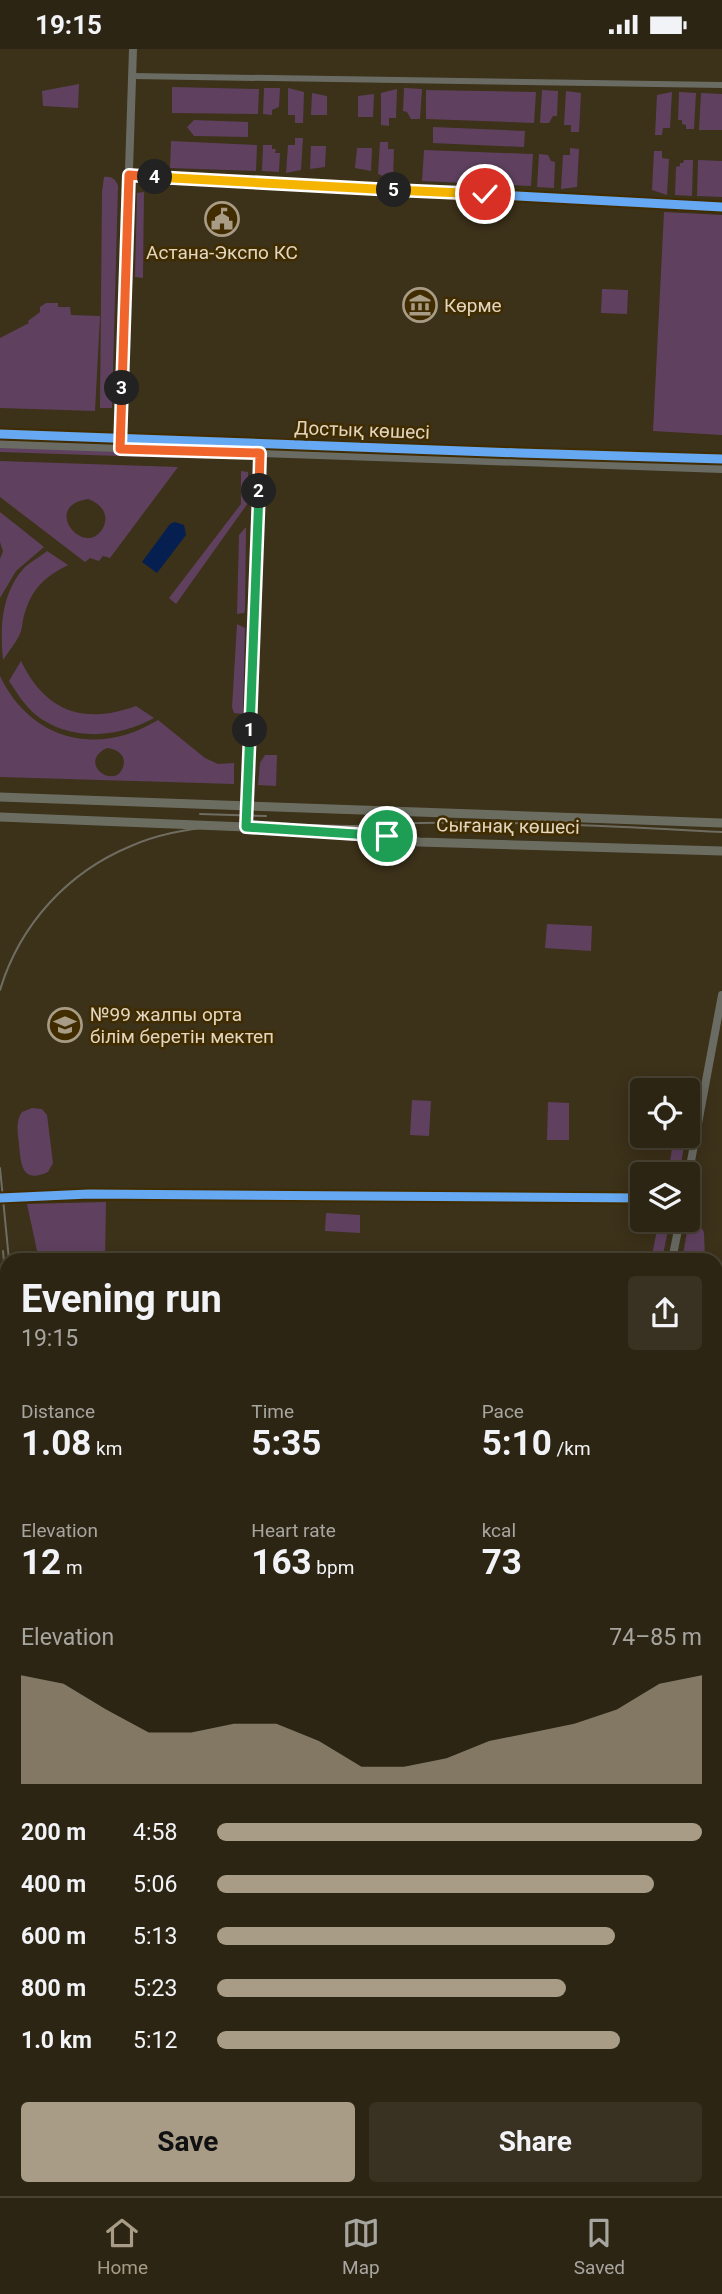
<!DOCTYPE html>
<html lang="en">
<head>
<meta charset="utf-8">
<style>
  :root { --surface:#2d2513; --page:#393121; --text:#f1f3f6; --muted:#a7a5a0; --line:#484233; --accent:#a89c86 }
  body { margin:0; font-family:Roboto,sans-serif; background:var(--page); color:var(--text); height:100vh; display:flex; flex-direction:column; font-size:26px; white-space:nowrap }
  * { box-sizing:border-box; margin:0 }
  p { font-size:23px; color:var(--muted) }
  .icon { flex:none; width:38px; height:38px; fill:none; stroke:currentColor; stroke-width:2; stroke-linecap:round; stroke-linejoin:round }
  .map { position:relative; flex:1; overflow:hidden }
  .details { position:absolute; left:0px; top:1204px; width:723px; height:943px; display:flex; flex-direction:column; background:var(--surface); border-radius:21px 21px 0 0; box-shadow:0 4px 18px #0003,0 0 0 2px var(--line) }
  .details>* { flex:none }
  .fabs { position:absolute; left:630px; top:1029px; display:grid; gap:14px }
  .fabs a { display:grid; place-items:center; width:70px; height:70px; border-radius:7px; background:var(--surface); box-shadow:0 4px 18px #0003,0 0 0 2px var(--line); font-size:35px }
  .pin { position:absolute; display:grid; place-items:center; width:60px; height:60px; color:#fff; margin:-30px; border:4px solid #fff; border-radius:50%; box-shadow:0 2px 7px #0007 }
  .km { position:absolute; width:35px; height:35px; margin:-18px; border-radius:50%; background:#222; color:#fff; font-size:19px; line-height:35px; text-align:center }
  .round { display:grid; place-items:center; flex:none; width:74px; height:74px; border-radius:7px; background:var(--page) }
  .overview { display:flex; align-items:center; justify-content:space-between; height:119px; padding:0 21px }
  h1 { font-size:38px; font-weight:700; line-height:52px }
  .metrics { display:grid; grid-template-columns:repeat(3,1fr); gap:10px; height:119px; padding:7px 21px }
  .metrics div { display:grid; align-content:center }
  .metrics b { font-size:35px; font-weight:700 }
  .metrics small { font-size:19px; font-weight:400 }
  .metrics p { font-size:19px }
  .chart { height:196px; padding:14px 21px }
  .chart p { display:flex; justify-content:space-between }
  .chart svg { width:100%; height:126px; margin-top:7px; fill:var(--accent); opacity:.7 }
  .primary-button { display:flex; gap:14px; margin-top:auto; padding:14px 21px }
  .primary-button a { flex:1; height:80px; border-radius:7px; background:var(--accent); color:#111; font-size:28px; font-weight:700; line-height:80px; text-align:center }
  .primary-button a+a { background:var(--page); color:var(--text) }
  ul { padding:0 21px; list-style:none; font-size:23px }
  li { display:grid; grid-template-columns:112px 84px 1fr; align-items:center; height:52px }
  li i { height:18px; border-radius:9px; background:var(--accent) }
  .status { display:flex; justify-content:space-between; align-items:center; height:49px; padding:0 35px; background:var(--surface); direction:ltr }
  .status svg { height:19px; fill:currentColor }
  .dock { display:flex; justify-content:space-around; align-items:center; height:98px; border-top:2px solid var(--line); background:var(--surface); font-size:19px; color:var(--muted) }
  .dock a { display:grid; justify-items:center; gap:4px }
  .dock .active { color:var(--accent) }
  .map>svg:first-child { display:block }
  .green { fill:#5f415f; fill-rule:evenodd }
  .water { fill:#061f51 }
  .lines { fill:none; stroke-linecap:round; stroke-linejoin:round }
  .minor { stroke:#6a6c64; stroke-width:6 }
  .tertiary { stroke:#6a6c64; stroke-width:8 }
  .secondary { stroke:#6c6d61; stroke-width:9 }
  .tram { stroke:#6f6d61; stroke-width:2 }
  .cycleway-casing { stroke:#412c00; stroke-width:13 }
  .cycleway { stroke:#66a8f1; stroke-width:9 }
  .split-1-casing { stroke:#fff; stroke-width:14 }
  .split-2-casing { stroke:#fff; stroke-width:14 }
  .split-3-casing { stroke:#fff; stroke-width:14 }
  .split-4-casing { stroke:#fff; stroke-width:14 }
  .split-5-casing { stroke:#fff; stroke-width:14 }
  .split-6-casing { stroke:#fff; stroke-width:14 }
  .split-1 { stroke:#22a559; stroke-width:9 }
  .split-2 { stroke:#22a559; stroke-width:9 }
  .split-3 { stroke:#f0652b; stroke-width:9 }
  .split-4 { stroke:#f0652b; stroke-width:9 }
  .split-5 { stroke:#f5b400; stroke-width:9 }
  .split-6 { stroke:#f5b400; stroke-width:9 }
  .labels { text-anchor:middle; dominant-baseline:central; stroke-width:5; stroke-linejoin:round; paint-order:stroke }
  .poi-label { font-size:19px; fill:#e2d6c0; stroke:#412c00; text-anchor:start }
  .street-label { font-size:19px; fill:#e2d6c0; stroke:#412c00 }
</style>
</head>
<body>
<div class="status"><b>19:15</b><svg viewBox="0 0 49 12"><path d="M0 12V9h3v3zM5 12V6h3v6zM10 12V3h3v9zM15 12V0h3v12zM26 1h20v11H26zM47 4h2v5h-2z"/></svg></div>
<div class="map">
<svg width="722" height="2147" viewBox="0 0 722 2147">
  <rect width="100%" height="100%" fill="#3c3119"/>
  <!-- green -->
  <path class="green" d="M79,35L78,59L43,57L42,42Z
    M172,38L259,40L258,65L172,64Z
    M264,39H280L279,58L272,61V66L263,65Z
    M288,39L304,43L303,74H295V66H288Z
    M404,39L422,40L420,70H411L407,63L403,62Z
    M397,40L396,69H389V77L381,76V44Z
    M426,41L536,43L534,74L426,70Z
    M542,41L558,42L557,67H553L549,74H540Z
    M566,42L581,44L579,83H571V76H564Z
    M672,43L670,79H663L662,86H655L657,46Z
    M679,43L696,44L694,80H686V76L682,75V71H678Z
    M312,44L327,47V66H311Z
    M701,44L722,45V81H699Z
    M374,45L373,68H358V47Z
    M194,71L248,73V88L194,87L187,78Z
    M433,78L525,82L524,98L433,94Z
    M295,89H303L301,121L286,124L288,96H295Z
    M171,92L257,96L256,122L170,119Z
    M380,93H388V100H394L393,131L378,125Z
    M263,96H272V100H276L275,104H280L279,123L262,122Z
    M311,97H326L325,118L310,120Z
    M357,99H372L371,122L355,119Z
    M570,99L579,100L577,138L561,140L563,106H570Z
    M424,101L533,105L531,137L422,132Z
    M654,102H662V109L669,110L667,146L652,141Z
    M539,105L548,106L551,112L555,113L554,139L537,138Z
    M684,111H693L692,147L675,146L676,118L680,117V114H683Z
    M698,111L722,112V148L697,147Z
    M104,128C111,127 116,130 118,137L112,359H100L102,143Z
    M144,143L143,229L135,228L137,144Z
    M664,163L722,166V386L653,382Z
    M602,240L628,241L627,265L601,264Z
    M46,254H58V258H70L71,266L100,267L95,362L0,359V289L29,274L28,272L40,263V258Z
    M0,398L184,405L179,409L0,403Z
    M0,412L178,418L110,509L103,507L99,512L90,509L85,513L0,448ZM88,450C101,455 110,465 103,479C85,511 40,457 88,450Z
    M241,422L248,423V454L176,555L169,549L241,455Z
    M0,463L44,498L16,522L0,549V510L3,502L0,493Z
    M246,478L245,561L244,564L237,565L239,486Z
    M47,502L68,516C42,529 30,542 23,571C22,576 22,582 19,587C15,595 8,603 3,611C0,579 1,545 24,519C30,513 40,508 47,502Z
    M237,575L245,579L243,665L234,664L232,658Z
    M21,612C46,663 83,676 136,657L154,669C118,689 70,693 36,666C25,657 17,644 9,632Z
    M0,627C31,692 98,708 158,671L205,709L218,715L234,714V735L0,728ZM107,699C117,700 127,706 123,718C115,742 76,714 107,699Z
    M265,706H277L276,737L258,736L260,714Z
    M547,875L592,877L591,902L545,899Z
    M412,1051L431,1052L429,1087L410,1086Z
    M548,1053L569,1054V1091H547Z
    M32,1059L42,1060L47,1066L53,1114L48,1123C22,1135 21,1116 19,1096C18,1084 15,1073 22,1063Z
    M674,1087H686L679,1125H668Z
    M106,1153L105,1211H39L27,1155Z
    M326,1164L360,1166V1184L325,1182Z
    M659,1171H670L662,1211H651Z
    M689,1171H696L704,1183L705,1211H682Z
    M0,1325L7,1385V1416L0,1415Z
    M7,1427V1627L1,1607L0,1590V1433Z
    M0,2104L7,2112V2140H23L26,2147H0Z"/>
  <!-- water -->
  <path class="water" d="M175,473L184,476L186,486L157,524L142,513L170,475Z"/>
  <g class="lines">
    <!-- minor -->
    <path class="minor" d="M132,27L722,36
      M129,126L722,158
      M246,778L260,404
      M0,1149L89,1145L642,1149
      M716,1516H722
      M716,1736H722
      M266,2140V2147"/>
    <!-- tertiary -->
    <path class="tertiary" d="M0,385L519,404L722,410
      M120,392L133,0
      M0,395L722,420
      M688,1128L722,946
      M672,1211L680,1171
      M572,2147V2140"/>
    <!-- secondary -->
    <path class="secondary" d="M0,748L722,774
      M0,768L246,778L387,787L419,793L722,802
      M0,1720L7,1785
      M0,1955L7,1935
      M0,2024H7
      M716,2032H722
      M0,2088L7,2096
      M31,2140L35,2147
      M42,2140V2147"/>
    <!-- tram -->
    <path class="tram" d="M200,765L266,767
      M0,941C20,875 68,823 131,797C197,768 281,777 351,777C374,777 397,774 420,774C520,772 622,778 722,783
      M0,1119L9,1211
      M3,1202L7,1245
      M79,2140V2147"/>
    <!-- cycleway casing -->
    <g class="cycleway-casing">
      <path id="cycleway" d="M129,126L722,158
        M0,385L519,404L722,410
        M0,1149L89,1145L642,1149"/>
    </g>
    <!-- cycleway -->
    <use href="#cycleway" class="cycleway"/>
  </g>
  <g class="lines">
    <!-- split-1 casing -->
    <g class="split-1-casing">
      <path id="split-1" d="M250,681L246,778L387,787"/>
    </g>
    <!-- split-2 casing -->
    <g class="split-2-casing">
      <path id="split-2" d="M250,681L259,442"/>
    </g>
    <!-- split-3 casing -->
    <g class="split-3-casing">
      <path id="split-3" d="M122,339L120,400L260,404L259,442"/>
    </g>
    <!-- split-4 casing -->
    <g class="split-4-casing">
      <path id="split-4" d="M122,339L129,126L155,128"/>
    </g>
    <!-- split-5 casing -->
    <g class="split-5-casing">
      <path id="split-5" d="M155,128L394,141"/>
    </g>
    <!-- split-6 casing -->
    <g class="split-6-casing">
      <path id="split-6" d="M394,141L485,145"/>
    </g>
    <!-- split-1 -->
    <use href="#split-1" class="split-1"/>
    <!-- split-2 -->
    <use href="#split-2" class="split-2"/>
    <!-- split-3 -->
    <use href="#split-3" class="split-3"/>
    <!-- split-4 -->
    <use href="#split-4" class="split-4"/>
    <!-- split-5 -->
    <use href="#split-5" class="split-5"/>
    <!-- split-6 -->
    <use href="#split-6" class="split-6"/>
  </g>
  <!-- icons -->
  <defs>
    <g id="civic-ring" transform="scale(1.75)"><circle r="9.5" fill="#412c00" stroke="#a89c86" stroke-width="1.5"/><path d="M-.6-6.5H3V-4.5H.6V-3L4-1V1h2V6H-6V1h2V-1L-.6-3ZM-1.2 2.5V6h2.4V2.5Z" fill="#a89c86"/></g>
    <g id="museum-ring" transform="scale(1.75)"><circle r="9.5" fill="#412c00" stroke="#a89c86" stroke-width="1.5"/><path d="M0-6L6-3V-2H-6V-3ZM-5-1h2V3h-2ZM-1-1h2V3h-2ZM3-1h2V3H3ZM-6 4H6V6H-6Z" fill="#a89c86"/></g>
    <g id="school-ring" transform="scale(1.75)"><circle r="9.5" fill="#412c00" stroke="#a89c86" stroke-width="1.5"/><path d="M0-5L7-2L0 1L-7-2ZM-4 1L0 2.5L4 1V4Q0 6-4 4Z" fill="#a89c86"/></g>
  </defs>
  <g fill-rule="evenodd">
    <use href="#civic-ring" x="222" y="170"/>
    <use href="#museum-ring" x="420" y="256"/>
    <use href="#school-ring" x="65" y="976"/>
  </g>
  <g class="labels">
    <!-- poi labels -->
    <g class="poi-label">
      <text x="222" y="203" text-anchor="middle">Астана-Экспо КС</text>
      <text x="444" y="256">Көрме</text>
      <text x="90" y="965">№99 жалпы орта<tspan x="90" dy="22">білім беретін мектеп</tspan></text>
    </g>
    <!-- street labels -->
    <g class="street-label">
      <text transform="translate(362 381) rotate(2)">Достық көшесі</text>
      <text transform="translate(508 777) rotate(1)">Сығанақ көшесі</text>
    </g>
  </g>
</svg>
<div class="fabs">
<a><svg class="icon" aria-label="locate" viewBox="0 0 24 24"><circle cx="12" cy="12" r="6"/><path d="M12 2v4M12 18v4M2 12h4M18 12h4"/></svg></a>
<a><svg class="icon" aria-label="layers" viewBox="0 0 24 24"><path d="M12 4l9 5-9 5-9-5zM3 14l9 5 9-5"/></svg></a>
</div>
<div class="pin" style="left:387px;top:787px;background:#1e9e55"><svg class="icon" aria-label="arrive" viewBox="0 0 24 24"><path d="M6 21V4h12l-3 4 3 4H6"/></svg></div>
<div class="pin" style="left:485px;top:145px;background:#d93025"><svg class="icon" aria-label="check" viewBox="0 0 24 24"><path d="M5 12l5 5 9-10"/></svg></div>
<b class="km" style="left:250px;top:681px">1</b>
<b class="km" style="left:259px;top:442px">2</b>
<b class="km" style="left:122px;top:339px">3</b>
<b class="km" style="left:155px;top:128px">4</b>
<b class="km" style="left:394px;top:141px">5</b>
<section class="details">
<div class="overview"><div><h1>Evening run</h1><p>19:15</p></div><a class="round"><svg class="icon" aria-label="share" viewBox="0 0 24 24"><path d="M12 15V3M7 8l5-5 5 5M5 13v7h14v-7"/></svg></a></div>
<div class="metrics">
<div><p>Distance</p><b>1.08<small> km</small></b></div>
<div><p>Time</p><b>5:35</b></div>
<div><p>Pace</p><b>5:10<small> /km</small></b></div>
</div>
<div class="metrics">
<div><p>Elevation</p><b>12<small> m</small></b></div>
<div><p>Heart rate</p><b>163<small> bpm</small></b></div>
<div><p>kcal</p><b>73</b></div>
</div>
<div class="chart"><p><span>Elevation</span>74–85 m</p>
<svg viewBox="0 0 160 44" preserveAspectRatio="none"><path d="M0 44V6L10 9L20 18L30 26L40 26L50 23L60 23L70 29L80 38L90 38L100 35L110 29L120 26L130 23L140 18L150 9L160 6V44z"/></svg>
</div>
<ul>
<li><b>200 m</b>4:58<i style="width:100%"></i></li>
<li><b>400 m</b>5:06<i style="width:90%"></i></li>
<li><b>600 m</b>5:13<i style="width:82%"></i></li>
<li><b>800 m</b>5:23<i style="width:72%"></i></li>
<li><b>1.0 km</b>5:12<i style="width:83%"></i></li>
</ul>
<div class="primary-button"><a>Save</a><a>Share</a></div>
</section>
</div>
<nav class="dock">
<a class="active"><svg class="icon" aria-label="home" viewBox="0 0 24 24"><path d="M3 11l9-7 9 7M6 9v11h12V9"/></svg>Home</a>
<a><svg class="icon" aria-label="map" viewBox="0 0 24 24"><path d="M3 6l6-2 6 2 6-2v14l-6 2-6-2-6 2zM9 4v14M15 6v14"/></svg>Map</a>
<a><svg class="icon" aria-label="saved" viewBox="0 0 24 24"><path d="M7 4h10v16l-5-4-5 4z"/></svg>Saved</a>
</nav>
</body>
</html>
